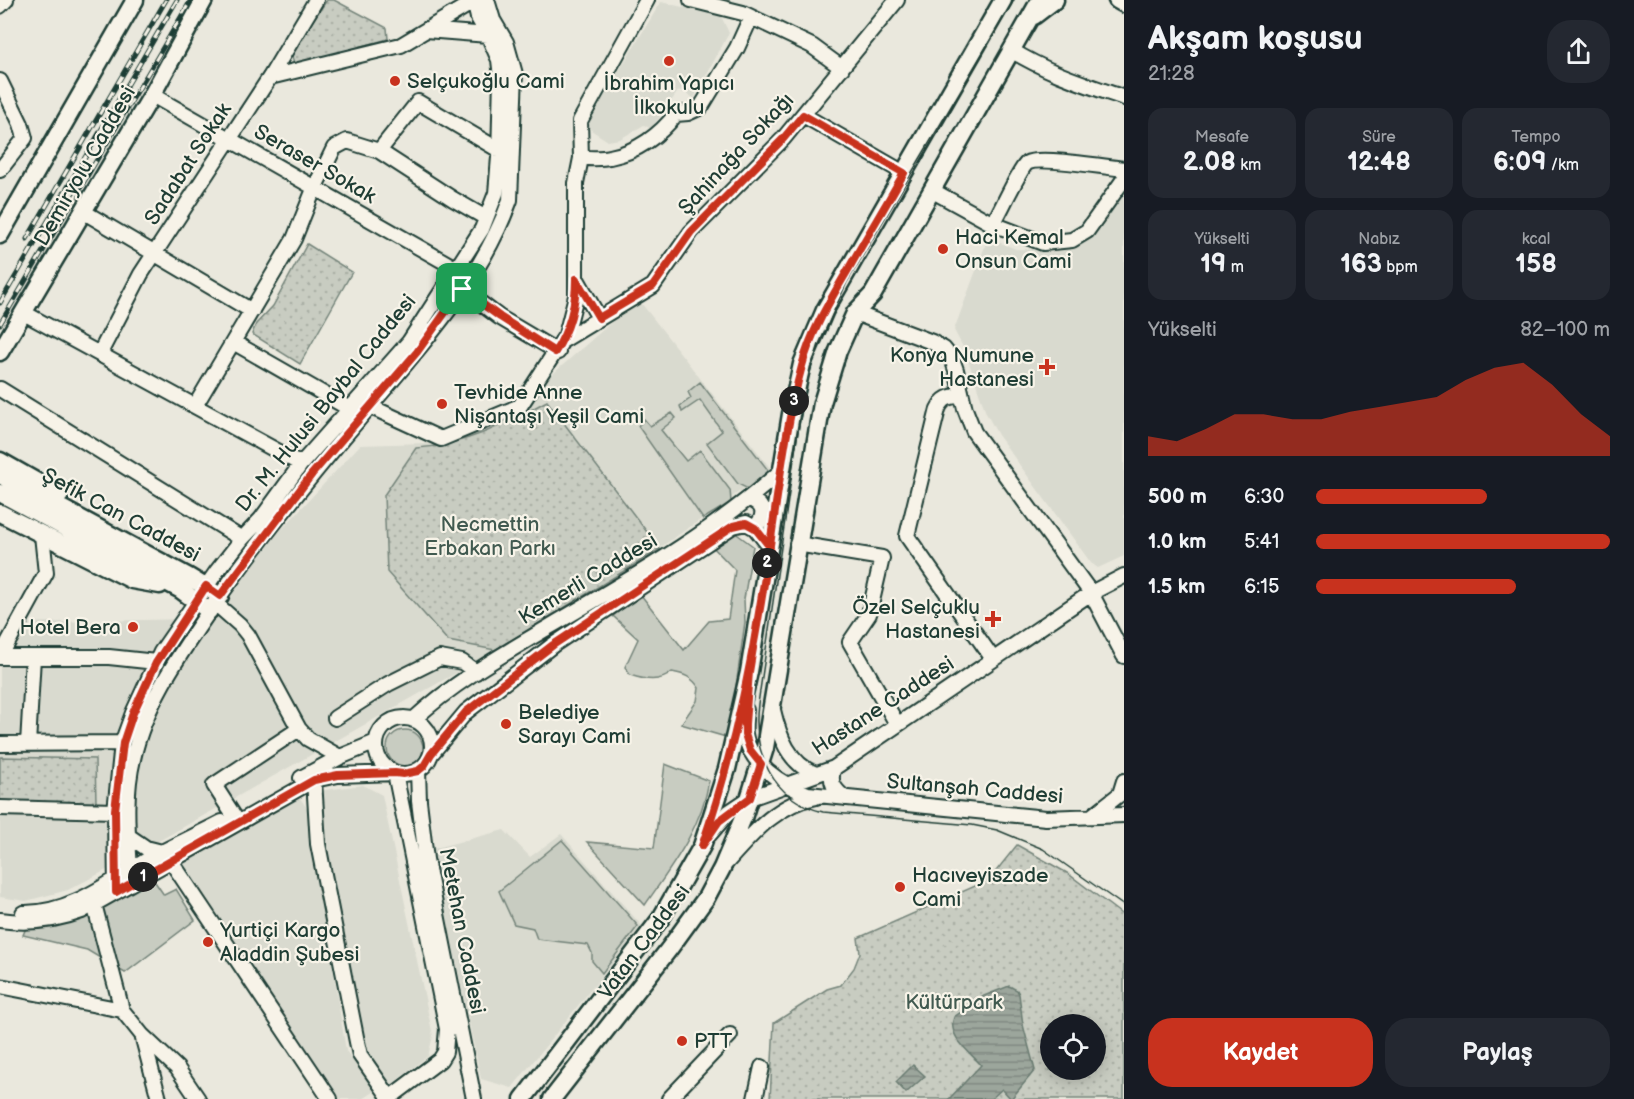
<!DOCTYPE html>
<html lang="tr">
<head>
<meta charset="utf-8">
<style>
  :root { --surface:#171b24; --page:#242831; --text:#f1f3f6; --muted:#9ea1a6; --accent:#c8321e }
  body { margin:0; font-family:"Balsamiq Sans",sans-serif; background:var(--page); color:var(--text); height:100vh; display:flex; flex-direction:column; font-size:22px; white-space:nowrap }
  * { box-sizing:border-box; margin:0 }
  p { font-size:20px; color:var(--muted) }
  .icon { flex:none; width:33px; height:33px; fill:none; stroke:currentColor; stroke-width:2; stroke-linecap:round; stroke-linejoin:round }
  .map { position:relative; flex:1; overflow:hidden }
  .details { display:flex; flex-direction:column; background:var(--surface); width:510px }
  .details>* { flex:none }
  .tools { position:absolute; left:1040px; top:1014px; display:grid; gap:12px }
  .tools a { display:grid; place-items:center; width:66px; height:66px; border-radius:50%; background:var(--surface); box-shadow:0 3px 15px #0003; font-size:30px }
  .pin { position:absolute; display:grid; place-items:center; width:51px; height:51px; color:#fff; margin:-26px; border-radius:12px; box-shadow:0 3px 9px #0006 }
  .km { position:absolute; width:30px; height:30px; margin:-15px; border-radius:50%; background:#222; color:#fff; font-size:16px; line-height:30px; text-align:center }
  .round { display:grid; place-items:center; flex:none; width:63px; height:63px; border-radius:24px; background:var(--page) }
  .head { display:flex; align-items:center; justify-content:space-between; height:102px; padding:0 24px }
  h1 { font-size:33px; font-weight:700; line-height:45px }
  .metrics { display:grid; grid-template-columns:repeat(3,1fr); gap:9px; height:102px; padding:6px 24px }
  .metrics div { display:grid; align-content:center; border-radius:15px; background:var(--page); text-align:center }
  .metrics b { font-size:26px; font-weight:700 }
  .metrics small { font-size:16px; font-weight:400 }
  .metrics p { font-size:16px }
  .chart { height:168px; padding:12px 24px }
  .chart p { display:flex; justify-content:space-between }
  .chart svg { width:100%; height:108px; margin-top:6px; fill:var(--accent); opacity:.7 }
  .button { display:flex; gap:12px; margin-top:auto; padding:12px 24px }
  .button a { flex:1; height:69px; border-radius:24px; background:var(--accent); color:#fff; font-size:24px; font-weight:700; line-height:69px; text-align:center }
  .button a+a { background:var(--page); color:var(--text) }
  ul { padding:0 24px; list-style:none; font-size:20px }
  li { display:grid; grid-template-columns:96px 72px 1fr; align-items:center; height:45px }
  li i { height:15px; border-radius:8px; background:var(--accent) }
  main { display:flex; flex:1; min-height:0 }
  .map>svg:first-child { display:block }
  .built { fill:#d9dacf }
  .grass { fill:#c8ccc1; stroke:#74847a; stroke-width:1.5 }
  .park { fill:url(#park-dots); stroke:#74847a; stroke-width:1.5; fill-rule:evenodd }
  .water { fill:url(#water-rules); stroke:#6a7c72; stroke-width:1.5 }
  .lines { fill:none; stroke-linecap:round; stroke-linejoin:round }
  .minor-casing { stroke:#1f3d34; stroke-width:18 }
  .major-casing { stroke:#1f3d34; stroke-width:21 }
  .minor { stroke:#f7f3e8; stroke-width:14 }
  .major { stroke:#f7f3e8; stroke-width:16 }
  .tram { stroke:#1f3d34; stroke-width:1.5 }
  .rail-casing { stroke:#1f3d34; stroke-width:5 }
  .rail { stroke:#f7f3e8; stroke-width:3; stroke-dasharray:9; stroke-linecap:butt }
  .route-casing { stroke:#fff; stroke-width:12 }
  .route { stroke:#c8321e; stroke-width:8 }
  .poi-dot { fill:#c8321e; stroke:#f7f3e8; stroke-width:2 }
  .labels { text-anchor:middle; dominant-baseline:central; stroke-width:4.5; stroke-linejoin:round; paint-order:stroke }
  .poi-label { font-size:21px; fill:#1f3d34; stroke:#f7f3e8; text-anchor:start }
  .street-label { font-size:21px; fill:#1f3d34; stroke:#f7f3e8 }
  .park-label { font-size:21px; fill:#415a50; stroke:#f7f3e8 }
</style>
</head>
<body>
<main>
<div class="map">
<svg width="1124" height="1099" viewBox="0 0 1124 1099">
  <defs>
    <pattern id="park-dots" width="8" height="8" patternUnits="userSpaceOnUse" patternTransform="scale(1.5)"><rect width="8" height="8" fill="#c8ccc1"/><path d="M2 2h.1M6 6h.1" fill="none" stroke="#abb0a6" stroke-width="1.8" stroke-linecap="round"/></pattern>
    <pattern id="water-rules" width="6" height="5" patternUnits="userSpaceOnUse" patternTransform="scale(1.5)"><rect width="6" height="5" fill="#9ca69c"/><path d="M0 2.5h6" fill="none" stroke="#7f8880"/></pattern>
  </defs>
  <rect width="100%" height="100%" fill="#eae8dd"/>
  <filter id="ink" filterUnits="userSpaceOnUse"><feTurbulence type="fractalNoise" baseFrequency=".0167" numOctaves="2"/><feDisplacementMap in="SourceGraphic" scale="12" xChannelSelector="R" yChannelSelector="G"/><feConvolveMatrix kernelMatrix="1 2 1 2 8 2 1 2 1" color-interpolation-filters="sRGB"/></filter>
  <g filter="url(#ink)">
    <!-- built -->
    <path class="built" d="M661,2L721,16L729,33L694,98L679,90L651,129L644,125L620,139L608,141L591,130L587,123Z
      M1124,168V556L1098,568L1091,563L998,435L986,413L965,351L954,330L988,238L1016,249L1057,250L1091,223Z
      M638,299L771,469L700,520L578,604L118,864L68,890L26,901L0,897V646L13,623L187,619L285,526L360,445L426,443L539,386Z
      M363,785L382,795L433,1036L428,1056L388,1087L364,1053L319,824L317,791Z
      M298,795L308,810L346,1051L376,1090L362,1099H335L181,864Z
      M504,830L530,857L561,834L642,926L512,1088L481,1079L432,849Z"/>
    <!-- grass -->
    <path class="grass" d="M700,382L771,474L748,489L738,484L707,443L722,431L700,400L682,412L680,406L691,398L688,392Z
      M672,413L676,418L661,430L686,461L700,450L730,490L731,502L703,519L638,426L644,419L650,426Z
      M730,529L753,546L744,599L745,622L730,729L726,737L681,724L697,701L699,688C692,677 684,674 672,672C660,683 645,680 630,675L625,667L638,639L613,616L641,595L684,650L709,621L728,619L735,570L710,544Z
      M387 748a18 18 0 1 1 36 0a18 18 0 1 1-36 0Z
      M665,764L709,781C701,829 672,866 645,905L587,842L654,848Z
      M562,840L638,926L602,973L592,961V953L588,945L537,939L533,928L514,924L499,891Z
      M153,879L164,895L176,889L195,920L125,973L87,950L23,935L26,928Z"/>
    <!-- park -->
    <path class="park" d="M327,0H334L387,28L388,39L294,65L291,52Z
      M307,244L352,272L300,364L252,334L256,324L273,306Z
      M547,401L660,549L495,650L448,641L387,572L384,495L416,448C467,445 503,425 547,401Z
      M0,757L95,759L96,803L0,802Z
      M1017,845L1067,873L1124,916V1099H770L774,1023L827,989L841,985L854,968L860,953L858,938L989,880ZM1050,1024H1095V1070H1050Z"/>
    <!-- water -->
    <path class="water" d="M1009,986L1017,990L1019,994L1023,1025L1035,1070L1011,1099L1002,1089L991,1099H949L981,1065C969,1051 947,1037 954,1017L984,996Z
      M913,1065L925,1076L906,1093L896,1082Z"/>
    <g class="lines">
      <!-- minor casing -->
      <g class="minor-casing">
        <path id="minor" d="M691,0L743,13L812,46L842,68
          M0,6L6,0
          M426,30L488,35
          M1011,50C1046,72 1084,84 1124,98
          M270,77L401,45L473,2
          M0,81L21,124L25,138L0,170
          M152,95L457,269
          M803,115L904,173
          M581,158C590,158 601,159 610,157C637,152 660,135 676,114L688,113L701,107L737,48L751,17
          M933,191L993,224L1043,243L1072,240L1087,231L1124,179
          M84,212L252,311
          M486,218L453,199L379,151L418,102L499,150
          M993,224C999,214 1021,167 1027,163C1038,156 1107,167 1124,169
          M578,281L599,318
          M462,289L499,317L558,352
          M24,313L301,464
          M855,313L932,342L944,349L952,359L956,370L965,409L974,432L1091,593L1124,656
          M562,341L653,286L691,232L783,139L897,0
          M233,342L350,409
          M100,353L141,274L270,77L316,0
          M0,389L242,539
          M961,396C949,396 943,398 938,409L907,536L993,659
          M195,406L294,239L314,189L334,148L347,141L379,151
          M369,406L441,439L520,406L566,335L576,296V183L581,158L580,121L647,0
          M750,499C766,506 765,516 755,528
          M797,544L882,558L869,614L850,642L897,724
          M215,603L240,625L248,635L299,729L308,739L340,757
          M0,657L46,573L42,535
          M1,657H109L156,662
          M746,710C745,718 744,726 745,734C749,764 782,785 808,794L1046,818L1124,815
          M773,710C779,736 789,764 816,774
          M335,718L388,684L440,658L462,662L476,672
          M376 746a28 28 0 1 1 56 0a28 28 0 1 1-56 0Z
          M413,720C454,682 502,655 549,627C630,579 711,534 781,471
          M0,744L122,743
          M28,744L33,657
          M431,754L466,712L553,645L733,526L746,523L755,528L770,547
          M834,768C828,782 835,790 845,798
          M418,770L419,801L426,859L474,1099
          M301,778L340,757L376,742
          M314,780L318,844L357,1042L360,1055L390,1098
          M0,808L115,811
          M234,816L214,785L299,729
          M1092,816L1120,794L1124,781
          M127,835L146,848L162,852
          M709,835L729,812L750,798L834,768L1091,593L1124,576
          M171,861L330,1099
          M727,862C752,834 778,803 816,797
          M130,871C128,833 124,796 133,759C145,703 180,654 212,607C256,544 304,484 354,425C411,357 480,285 510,200L515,74L506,42L493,20L487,0
          M116,892L115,811L122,743L133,713L161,652L217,571L242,539L261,519L301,464L409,342L482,229L496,193L499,157L501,77L499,60L488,35L478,18L474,0
          M94,904L122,1010L142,1035L159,1099
          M23,913C72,914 112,880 152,857C175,845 199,834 222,822
          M0,920C29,924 55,921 82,911L314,780L338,775L395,773
          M0,986L122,1010
          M142,1035L177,1068L198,1099
          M388,1099L440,1060L445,1052L447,1029L395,773
          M669,1099L730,1035
          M755,1099L762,1067"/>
      </g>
      <!-- major casing -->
      <g class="major-casing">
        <path id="major" d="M1117,0L1124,4
          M1034,16L1055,0
          M0,235L135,0
          M0,352L152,95L204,0
          M0,461L60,495
          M0,475L189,577L220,596
          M0,493L181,590L209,611
          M0,513L132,580L160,585
          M523,1099L661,918L702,846L727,769L749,672L791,414L802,364L825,310L1003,0
          M552,1099L669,949L706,898L722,868L743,818L765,748L822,403L838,351L855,313L873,294L1040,0"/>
      </g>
      <!-- minor -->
      <use href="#minor" class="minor"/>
      <!-- major -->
      <use href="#major" class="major"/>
      <!-- tram -->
      <path class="tram" d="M1014,0L847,282L819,344L808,379L799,425L758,704C752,753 772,799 823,812L972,825L997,830L1043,849L1124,906"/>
      <!-- rail casing -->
      <g class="rail-casing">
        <path id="rail" d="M27,239L166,0
          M0,303L177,0
          M0,324L191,0"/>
      </g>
      <!-- rail -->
      <use href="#rail" class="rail"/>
    </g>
  </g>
  <g class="lines" filter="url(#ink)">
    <!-- route casing -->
    <g class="route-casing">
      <path id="route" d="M462,289L417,352L312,474L220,596L206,586L156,663L133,713L123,743L115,810L116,892L314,780L338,775L395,773L403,774L418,771L424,766L431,754L466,712L553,645L733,526L746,523L755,528L770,547L749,672L745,724V734L750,750L761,764L750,798L719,821L702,846C736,748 755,647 770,545C779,485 786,424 802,366C811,331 831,299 849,268C867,236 886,205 904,173L803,115L783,139L691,232L653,286L599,318L576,279C576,305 569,330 555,352L500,317L462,289"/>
    </g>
    <!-- route -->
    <use href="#route" class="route"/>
  </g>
  <!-- markers -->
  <g class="poi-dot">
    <circle cx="669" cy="61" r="6"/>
    <circle cx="395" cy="81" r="6"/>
    <circle cx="943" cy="249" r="6"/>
    <path d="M1044 358h6v6h6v6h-6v6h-6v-6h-6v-6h6z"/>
    <circle cx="442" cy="404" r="6"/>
    <path d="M990 610h6v6h6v6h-6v6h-6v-6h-6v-6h6z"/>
    <circle cx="133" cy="627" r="6"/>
    <circle cx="506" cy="724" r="6"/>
    <circle cx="900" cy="887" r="6"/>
    <circle cx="208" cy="942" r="6"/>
    <circle cx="682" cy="1041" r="6"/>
  </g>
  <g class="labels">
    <!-- poi labels -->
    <g class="poi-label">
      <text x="407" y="81">Selçukoğlu Cami</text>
      <text x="669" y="83" text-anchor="middle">İbrahim Yapıcı<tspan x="669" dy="24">İlkokulu</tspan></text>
      <text x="955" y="237">Haci Kemal<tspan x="955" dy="24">Onsun Cami</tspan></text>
      <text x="1034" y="355" text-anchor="end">Konya Numune<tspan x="1034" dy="24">Hastanesi</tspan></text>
      <text x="454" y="392">Tevhide Anne<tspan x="454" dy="24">Nişantaşı Yeşil Cami</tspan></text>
      <text x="980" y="607" text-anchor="end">Özel Selçuklu<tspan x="980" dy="24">Hastanesi</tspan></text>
      <text x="121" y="627" text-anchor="end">Hotel Bera</text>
      <text x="518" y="712">Belediye<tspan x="518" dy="24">Sarayı Cami</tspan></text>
      <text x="912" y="875">Hacıveyiszade<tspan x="912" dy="24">Cami</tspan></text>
      <text x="220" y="930">Yurtiçi Kargo<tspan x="220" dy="24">Aladdin Şubesi</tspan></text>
      <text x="694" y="1041">PTT</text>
    </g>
    <!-- street labels -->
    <g class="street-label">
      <text transform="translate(736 154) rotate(-47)">Şahinağa Sokağı</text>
      <text transform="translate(188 164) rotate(-57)">Sadabat Sokak</text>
      <text transform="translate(315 164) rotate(30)">Seraser Sokak</text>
      <text transform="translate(85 166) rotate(-60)">Demiryolu Caddesi</text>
      <text transform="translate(326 403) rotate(-51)">Dr. M. Hulusi Baybal Caddesi</text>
      <text transform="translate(121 515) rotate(28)">Şefik Can Caddesi</text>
      <text transform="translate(588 579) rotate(-31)">Kemerli Caddesi</text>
      <text transform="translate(883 706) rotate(-33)">Hastane Caddesi</text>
      <text transform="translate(975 789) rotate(5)">Sultanşah Caddesi</text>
      <text transform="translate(462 931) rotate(79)">Metehan Caddesi</text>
      <text transform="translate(644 942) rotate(-53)">Vatan Caddesi</text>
    </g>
    <!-- park labels -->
    <g class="park-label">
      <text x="490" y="524">Necmettin<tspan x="490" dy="24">Erbakan Parkı</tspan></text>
      <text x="954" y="1002">Kültürpark</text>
    </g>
  </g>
</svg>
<div class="tools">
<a><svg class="icon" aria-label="locate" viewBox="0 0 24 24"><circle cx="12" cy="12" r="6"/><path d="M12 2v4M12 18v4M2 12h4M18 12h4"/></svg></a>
</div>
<div class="pin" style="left:462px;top:289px;background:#1e9e55"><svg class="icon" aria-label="arrive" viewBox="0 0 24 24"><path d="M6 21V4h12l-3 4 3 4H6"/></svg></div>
<b class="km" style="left:143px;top:877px">1</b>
<b class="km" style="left:767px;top:563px">2</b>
<b class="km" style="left:794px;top:401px">3</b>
</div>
<section class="details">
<div class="head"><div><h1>Akşam koşusu</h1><p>21:28</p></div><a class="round"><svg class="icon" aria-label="share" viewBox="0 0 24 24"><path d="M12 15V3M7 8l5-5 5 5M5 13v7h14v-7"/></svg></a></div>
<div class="metrics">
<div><p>Mesafe</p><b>2.08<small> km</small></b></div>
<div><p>Süre</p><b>12:48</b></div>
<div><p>Tempo</p><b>6:09<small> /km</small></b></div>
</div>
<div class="metrics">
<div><p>Yükselti</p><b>19<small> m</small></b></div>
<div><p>Nabız</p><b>163<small> bpm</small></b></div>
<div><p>kcal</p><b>158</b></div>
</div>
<div class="chart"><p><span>Yükselti</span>82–100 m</p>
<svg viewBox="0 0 160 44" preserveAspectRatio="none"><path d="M0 44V36L10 38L20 33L30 27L40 27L50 29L60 29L70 26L80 24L90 22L100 20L110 13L120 8L130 6L140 15L150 27L160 36V44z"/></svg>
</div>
<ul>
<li><b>500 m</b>6:30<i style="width:58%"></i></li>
<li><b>1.0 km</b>5:41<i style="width:100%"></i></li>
<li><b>1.5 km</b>6:15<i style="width:68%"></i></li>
</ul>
<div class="button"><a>Kaydet</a><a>Paylaş</a></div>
</section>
</main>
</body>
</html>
